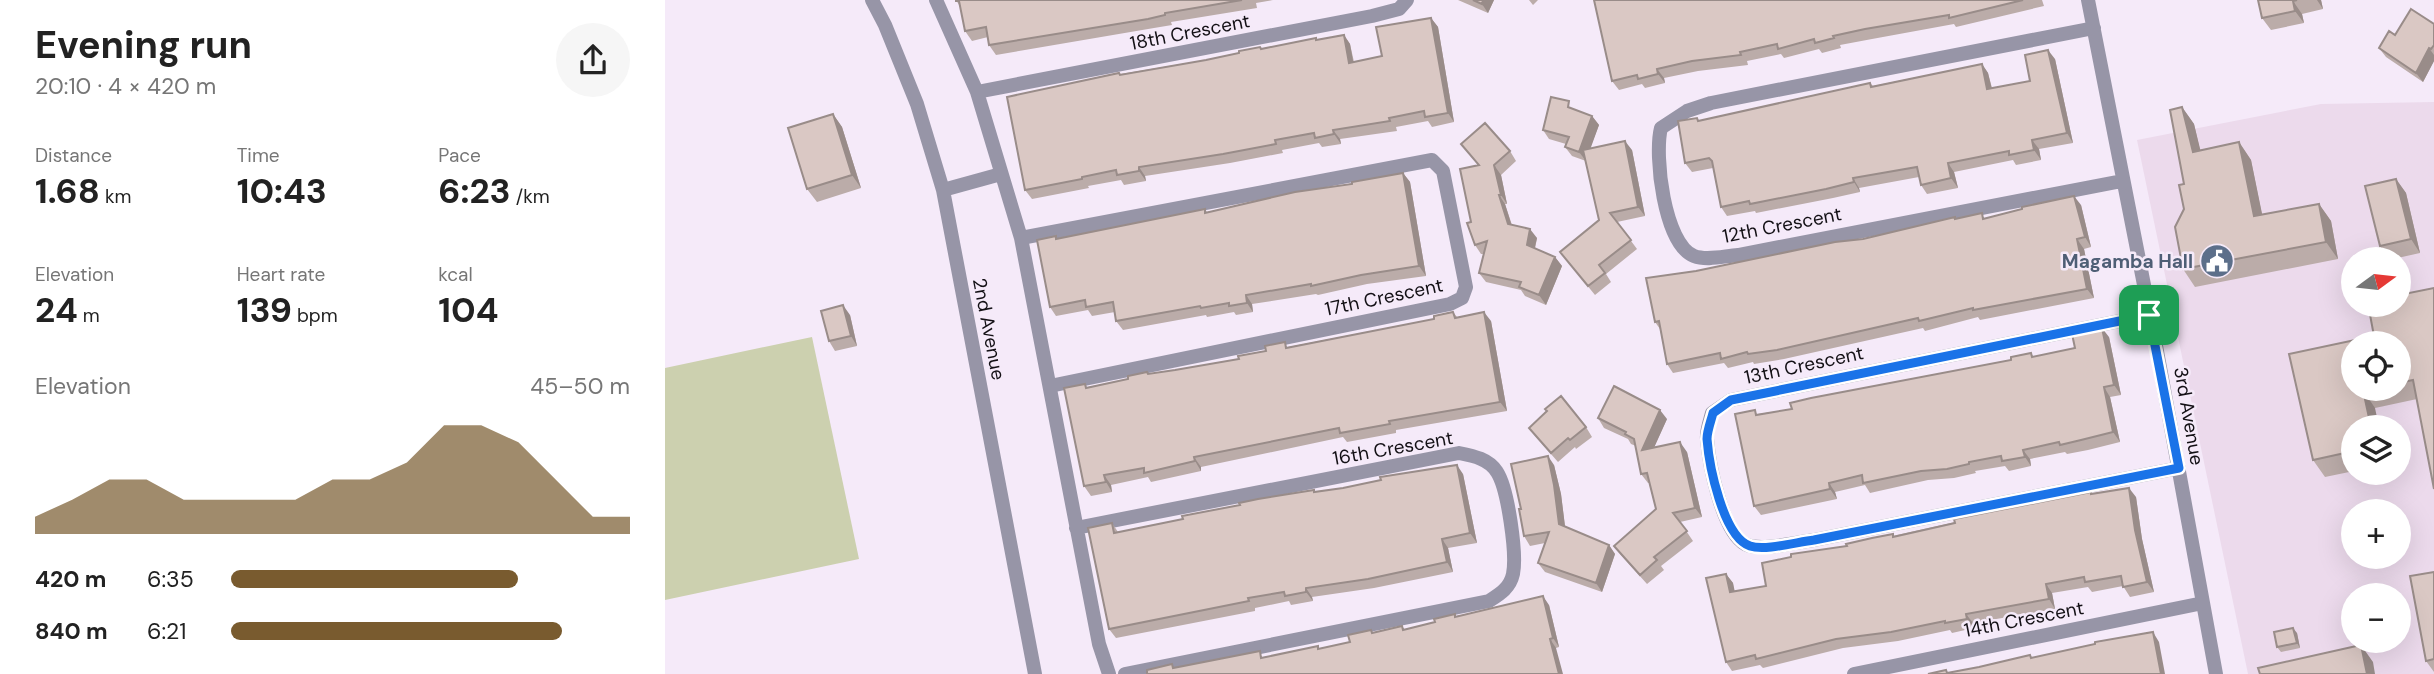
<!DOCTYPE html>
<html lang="en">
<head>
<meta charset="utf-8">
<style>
  :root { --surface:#fff; --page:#f6f6f6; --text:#222; --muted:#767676; --accent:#795b2f }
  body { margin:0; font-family:"DM Sans",sans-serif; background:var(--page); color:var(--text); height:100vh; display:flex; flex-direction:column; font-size:26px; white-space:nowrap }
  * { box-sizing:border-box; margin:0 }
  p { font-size:23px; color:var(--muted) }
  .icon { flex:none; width:38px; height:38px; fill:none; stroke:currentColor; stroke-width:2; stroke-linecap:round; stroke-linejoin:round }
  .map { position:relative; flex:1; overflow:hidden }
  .panel { display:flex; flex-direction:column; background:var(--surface); width:665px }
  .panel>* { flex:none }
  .needle { width:46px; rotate:75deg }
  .buttons { position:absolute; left:1676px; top:247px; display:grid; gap:14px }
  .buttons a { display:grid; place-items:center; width:70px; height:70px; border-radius:50%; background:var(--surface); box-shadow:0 7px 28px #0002; font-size:35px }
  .pin { position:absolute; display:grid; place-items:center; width:60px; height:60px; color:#fff; margin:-30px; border-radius:14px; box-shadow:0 4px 10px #0006 }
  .round { display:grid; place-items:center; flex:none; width:74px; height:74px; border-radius:37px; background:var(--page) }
  .overview { display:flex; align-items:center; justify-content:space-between; height:119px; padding:0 35px }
  h1 { font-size:38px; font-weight:700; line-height:52px }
  .figures { display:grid; grid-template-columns:repeat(3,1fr); gap:10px; height:119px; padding:7px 35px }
  .figures div { display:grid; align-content:center }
  .figures b { font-size:35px; font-weight:700 }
  .figures small { font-size:19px; font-weight:400 }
  .figures p { font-size:19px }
  .chart { height:196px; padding:14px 35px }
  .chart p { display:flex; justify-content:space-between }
  .chart svg { width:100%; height:126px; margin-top:7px; fill:var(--accent); opacity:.7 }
  ul { padding:0 35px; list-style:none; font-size:23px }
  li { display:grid; grid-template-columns:112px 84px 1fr; align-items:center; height:52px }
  li i { height:18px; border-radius:9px; background:var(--accent) }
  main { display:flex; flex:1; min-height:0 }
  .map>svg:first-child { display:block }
  .commercial { fill:#ecdaec; fill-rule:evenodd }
  .green { fill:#ccd0af }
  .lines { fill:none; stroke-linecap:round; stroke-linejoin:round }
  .minor { stroke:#9795a7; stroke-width:14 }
  .wall { fill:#bbaca9; fill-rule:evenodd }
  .shaded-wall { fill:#998c89 }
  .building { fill:#dac8c4; stroke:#998c89; stroke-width:2 }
  .route-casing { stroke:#fff; stroke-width:14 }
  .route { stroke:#1a73e8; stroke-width:9 }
  .labels { text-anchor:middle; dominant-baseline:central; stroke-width:5; stroke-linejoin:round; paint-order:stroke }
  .street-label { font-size:19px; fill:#131015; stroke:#f5eaf9 }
  .service-label { font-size:19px; font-weight:bold; fill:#4e5e75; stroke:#f5eaf9; text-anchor:end }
</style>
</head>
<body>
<main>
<section class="panel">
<div class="overview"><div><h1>Evening run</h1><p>20:10 · 4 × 420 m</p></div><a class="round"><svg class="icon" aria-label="share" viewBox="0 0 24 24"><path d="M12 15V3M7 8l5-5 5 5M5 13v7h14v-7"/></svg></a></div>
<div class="figures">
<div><p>Distance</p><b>1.68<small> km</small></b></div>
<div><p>Time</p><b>10:43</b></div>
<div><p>Pace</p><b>6:23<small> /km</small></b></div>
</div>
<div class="figures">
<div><p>Elevation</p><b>24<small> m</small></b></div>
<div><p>Heart rate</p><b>139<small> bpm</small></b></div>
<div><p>kcal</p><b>104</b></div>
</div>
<div class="chart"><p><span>Elevation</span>45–50 m</p>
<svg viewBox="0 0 160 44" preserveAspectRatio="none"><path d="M0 44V38L10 32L20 25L30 25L40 32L50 32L60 32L70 32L80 25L90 25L100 19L110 6L120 6L130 12L140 25L150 38L160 38V44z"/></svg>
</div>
<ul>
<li><b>420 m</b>6:35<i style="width:72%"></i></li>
<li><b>840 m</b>6:21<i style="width:83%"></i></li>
</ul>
</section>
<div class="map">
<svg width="1769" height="674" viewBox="0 0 1769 674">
  <rect width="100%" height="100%" fill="#f5eaf9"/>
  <!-- commercial -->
  <path class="commercial" d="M1769,102V674H1583L1472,140L1656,104ZM1689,259H1734V304H1689ZM1689,343H1734V388H1689ZM1689,427H1734V472H1689ZM1689,511H1734V556H1689ZM1689,595H1734V640H1689Z"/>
  <!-- green -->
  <path class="green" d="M147,337L194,559L0,600V368Z"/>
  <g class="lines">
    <!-- minor -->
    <path class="minor" d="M207,0L220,25L252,104L278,190L370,674
      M271,0L312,92L356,238L434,644L444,674
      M1423,0L1492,351L1551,674
      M1429,28L1046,103L1022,111L996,128C989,155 999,244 1029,256C1042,261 1059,256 1073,255L1457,181
      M312,92L707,16L734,9L742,0
      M278,190L336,174
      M356,238L767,160L778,171L801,287L797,298L785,304L385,386
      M1484,315L1066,400L1047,413C1045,421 1041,431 1042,439C1044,464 1057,531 1080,544C1095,552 1132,542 1149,540L1514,468
      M411,528L794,453C809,456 824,459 832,472C843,489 852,554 848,574C845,588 835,594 824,601L460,674
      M1189,674L1538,603"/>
  </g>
  <!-- wall -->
  <path class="wall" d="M291,0H608L591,3L592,8L506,22L507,25L489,28L331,55L324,45L323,37L307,41L300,31L296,8Z
    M793,0H829L823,13Z
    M864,0H873L868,5Z
    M929,0H1377L1379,6L1291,27L1289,24L1207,39L1175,45L1176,48L1157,53L1154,49L1119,58L1116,54L1082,61L1083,65L1033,71L999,78L1000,83L980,88L977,84L954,90L947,81Z
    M1593,0H1656L1658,9L1637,14L1639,23L1606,30L1597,18Z
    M766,18L773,27L789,122L767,127L763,121L731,127L732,131L675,139L676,144L657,147L654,143L617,150L618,153L565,163L480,176L481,181L459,185L456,180L423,186L424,188L367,199L360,190L455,74L541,60L574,53L595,47L597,49L651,38L652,40L679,35L685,44L689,62L717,56Z
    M1769,24V61L1758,82L1721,57L1714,48L1730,35Z
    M1390,59L1408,143L1374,149L1376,160L1351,165L1348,160L1289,172L1293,188L1262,194L1256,185L1254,177L1194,188L1195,192L1168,198L1091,213L1090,211L1062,216L1056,207L1048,168L1027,172L1020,163L1034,121L1205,83L1208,86L1317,64L1323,73L1327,88L1365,81Z
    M1517,107L1529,124L1535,150L1574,142L1586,160L1597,215L1654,204L1666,221L1673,259L1530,287L1518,269L1519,184Z
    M910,110L927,116L934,125L925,148L967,150L980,216L952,222L972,249L941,274L946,282L930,295L895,252L934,220L921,161L907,156L900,147L901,144L884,139L878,130Z
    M168,114L177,127L196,188L152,202L142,189Z
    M796,144L845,151L851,161L836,175L842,204H840L847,225L872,238L870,249L890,257L897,266L881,305L860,296L856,290L821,282L814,273L819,254H816L810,245L806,222L813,165Z
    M738,173L745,182L761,276L702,284L653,295L651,294L587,304L588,312L571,315L569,312L542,317L541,315L458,330L451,321L450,312L427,316L423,310L391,316L385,307L393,239L540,209L542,212Z
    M1731,179L1741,193L1755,253L1728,259H1723L1715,246Z
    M1416,205L1426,247L1419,249L1429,298L1315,320L1313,317L1260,331L1258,328L1119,359L1089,364L1088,362L1063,368L1059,363L1008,373L1002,364L995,329L990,322L1031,271L1198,239L1290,217L1291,219H1321Z
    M1734,304L1752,399L1710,408L1689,427V471L1660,477L1648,460L1709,336ZM1734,343V388H1689Z
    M788,312L792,317L826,321L842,411L731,430V433L682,442L678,437L536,467V471L486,482L483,477L446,485L447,492L426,496L419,486L423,387L463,379L483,374L510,370L574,359L623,347L769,319Z
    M185,315L192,346L170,351L164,341Z
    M1444,337L1456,395L1445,397L1455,442L1423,450L1402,454L1400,452L1365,459L1366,466L1344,471L1340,466L1310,471L1311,473L1289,478L1263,480L1205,493L1200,485L1170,492L1172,499L1096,515L1089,506L1093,414L1127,409L1369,357L1410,348Z
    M933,418L1002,419L989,447L1022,452L1037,517L1015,522L1028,541L996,566L999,570L982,584L956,555L949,546L991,509L984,483H983L976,474L971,446L966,444L963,439L939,428Z
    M921,427L927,437L911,449L910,447L893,462L871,437L864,428Z
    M889,465L896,494L900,527L944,545L950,554L937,592L880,572L873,563L880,543L865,546L859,536L856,509Z
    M798,474L812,543L783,548L788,572L709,588L647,597L648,601L626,605L624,601L590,608V611L451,638L444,629L447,523L453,532L651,492Z
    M1426,492L1427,494L1471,497L1477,539L1489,592L1465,597L1458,586L1427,592L1423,587L1387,593L1390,609L1308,623L1309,628L1287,633L1285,630L1233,641L1178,648L1098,668L1095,665L1067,671L1061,662V574L1068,583L1069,592L1101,586L1182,546Z
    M1769,572V672L1761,661Z
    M884,605L894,647L891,648L509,668L599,657L655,649L685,642L706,630L708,633L737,626L740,630L791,616Z
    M1632,633L1635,648L1616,652L1612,647Z"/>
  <!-- shaded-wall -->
  <path class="shaded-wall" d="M818,0H829L823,13L817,4Z
    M1652,0H1656L1658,9Z
    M1628,1L1637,14L1639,23L1630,11Z
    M766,18L773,27L789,122L783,113Z
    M679,35L685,44L690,72L684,63Z
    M1764,48L1769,55V61L1758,82L1751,73Z
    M1383,50L1390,59L1408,143L1402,133Z
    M1317,64L1323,73L1329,98L1322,89Z
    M992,69L999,78L1000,83L993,74Z
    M1517,107L1529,124L1540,169L1528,152Z
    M168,114L177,127L196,188L187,175Z
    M927,116L934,125L921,161L914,152Z
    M668,130L675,139L676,144L669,134Z
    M1367,140L1374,149L1376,160L1369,150Z
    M960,141L967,150L980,216L973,207Z
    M1574,142L1586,160L1601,233L1589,216Z
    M1283,163L1289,172L1293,188L1286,178Z
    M829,165L836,175L842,204L836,195Z
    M474,167L480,176L481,181L474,171Z
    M738,173L745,182L761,276L754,266Z
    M1188,178L1194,188L1195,192L1189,182Z
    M1731,179L1741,193L1755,253L1746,239Z
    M834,195L840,204L849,233L843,224Z
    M1409,196L1416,205L1426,247L1420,237Z
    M1654,204L1666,221L1673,259L1661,242Z
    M865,229L872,238L868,255L862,245Z
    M1412,239L1419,249L1429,298L1422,289Z
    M890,257L897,266L881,305L874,295Z
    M581,295L587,304L588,312L582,303Z
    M178,305L185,315L192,346L186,336Z
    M819,312L826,321L842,411L835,402Z
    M1437,328L1444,337L1456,395L1449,385Z
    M1439,387L1445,397L1455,442L1448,432Z
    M1698,390L1710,408L1714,427H1706Z
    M995,410L1002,419L984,459L977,450Z
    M1015,442L1022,452L1037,517L1030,508Z
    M1358,450L1365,459L1366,466L1360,457Z
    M883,456L889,465L896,494L901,534L894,524Z
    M529,457L536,467V471L530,461Z
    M792,465L798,474L812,543L805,533Z
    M439,475L446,485L447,492L441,482Z
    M1164,483L1170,492L1172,499L1165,489Z
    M1464,488L1471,497L1477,539L1489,592L1482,582L1470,530Z
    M777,539L783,548L788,572L782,562Z
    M944,545L950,554L937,592L931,583Z
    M1061,574L1068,583L1072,602L1065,592Z
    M1381,584L1387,593L1390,609L1384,599Z
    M641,588L647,597L648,601L641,592Z
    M878,596L884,605L894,647L888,638Z
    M1301,614L1308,623L1309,628L1302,619Z
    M1628,628L1632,633L1635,648L1632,643Z
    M1488,632L1494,642L1500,674H1496Z
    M885,639L891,648L898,674H894Z
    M1696,645L1708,662L1710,674H1702Z"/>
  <!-- building -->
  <path class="building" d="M291,0H577L500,13V15L483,19L324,45L321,27L300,31L294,1H291Z
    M808,0H818L817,4Z
    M929,0H1358L1284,18V15L1200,29L1168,36L1169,38L1150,43L1149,39L1113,49L1112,44L1075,52L1076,55L1027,61L992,69L993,74L973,79L972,75L947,81Z
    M1593,0H1632L1628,1L1630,11L1597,18Z
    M1746,9L1769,24V45L1766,49L1764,48L1751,73L1714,48L1724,31L1730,35Z
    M766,18L783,113L760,117L759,111L724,118L725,121L668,130L669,134L650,138L649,133L610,140L611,144L558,154L474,167V171L452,175L451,170L417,177V179L360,190L342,97L454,73L455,75L541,60L574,53V51L595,47L596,49L651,38V40L679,35L684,63L717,56L711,27Z
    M1383,50L1402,133L1367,140L1369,150L1344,155V151L1283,163L1286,178L1256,185L1252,167L1188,178L1189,182L1161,189L1085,204L1084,201L1056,207L1047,161L1044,158L1020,163L1013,121L1032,118L1033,121L1205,83L1206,87L1317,64L1322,89L1365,81L1360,55Z
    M886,97L904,101L903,107L927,116L914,152L900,147L904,137L878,130Z
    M1517,107L1528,152L1574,142L1589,216L1654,204L1661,242L1518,269L1510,227L1519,209L1514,185L1519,184L1505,110Z
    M168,114L187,175L142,189L123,128Z
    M820,123L845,151L829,165L836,195H834L843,224L865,229L862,245L890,257L874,295L854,287L856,282L814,273L822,241L810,245L802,223L806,222L795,169L814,165L796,144Z
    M960,141L973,207L945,213L966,240L934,265L940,273L923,286L895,252L934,220L918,150Z
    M738,173L754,266L696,275L646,286V284L581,295L582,303L564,306V303L536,308L535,306L451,321L448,302L421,307L420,300L385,307L372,240L391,236V239L540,209V213L630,192L687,184V182Z
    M1731,179L1746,239L1715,246L1700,186Z
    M1409,196L1420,237L1412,239L1422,289L1308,310V308L1254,321L1253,318L1112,350L1083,354L1082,352L1056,359L1055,353L1002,364L994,321L990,322L981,278L1031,271L1170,242L1198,239L1290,217V219L1317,213L1318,219L1357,209V207Z
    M1769,288V489L1748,380L1734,383V343H1689V388H1707L1698,390L1706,427H1689V451L1648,460L1624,354L1709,336L1703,304H1734V295Z
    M178,305L186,336L164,341L156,311Z
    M788,312L790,318L819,312L835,402L724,421L725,424L675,433L674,428L529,457L530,461L479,473V468L439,475L441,482L419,486L399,388L420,384L421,388L463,379V376L482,372L483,374L510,370L574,359L573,356L601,351L600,346L620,342L621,348L769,319V316Z
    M1437,328L1449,385L1439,387L1448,432L1416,440L1395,445L1394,442L1358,450L1360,457L1337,461L1336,456L1304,462V464L1282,469L1256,471L1198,483L1197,475L1164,483L1165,489L1089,506L1070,414L1090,410L1091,415L1127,409L1125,403L1146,398L1346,360V357L1366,353L1367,357L1410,348L1407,334Z
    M949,386L995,410L977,450L1015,442L1030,508L1008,513L1022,531L989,557L992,560L975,575L949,546L991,509L982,473L976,474L969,439L960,434L961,432L933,418Z
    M896,396L921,427L905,440L903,438L886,453L864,428L882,411L880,409Z
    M883,456L889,485L894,524L944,545L931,583L873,563L884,532L859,536L854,509H856L846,464Z
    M792,465L805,533L777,539L782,562L703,579L641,588V592L620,596L619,592L583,598L584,601L444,629L423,528L447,523L449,533L518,519L517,516L575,505L574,503L593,499L649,490V492L678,488L716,480L715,477Z
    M1464,488L1470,530L1482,582L1458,587L1456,576L1420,582L1419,577L1381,584L1384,599L1301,614L1302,619L1280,623V621L1226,632L1171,639L1091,659L1090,655L1061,662L1041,578L1061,574L1065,592L1101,586L1097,563L1126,557V554L1182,546L1181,544L1207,538L1228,534V537L1290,523L1289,519L1426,492V494Z
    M1769,572V659L1761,661L1745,576Z
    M878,596L888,638L885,639L894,674H482V670L507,664L508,668L595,651L596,658L653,646V649L685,642L683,635L706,630L707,633L737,626L738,630L770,622L769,619L790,614V617Z
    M1628,628L1632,643L1612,647L1609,632Z
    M1488,632L1496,674H1263L1281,670L1282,673L1314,667L1365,655L1366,658L1430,644V642Z
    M1696,645L1702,674H1595L1593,668Z"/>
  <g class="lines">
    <!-- route casing -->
    <g class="route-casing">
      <path id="route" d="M1484,315L1514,468L1149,540C1132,542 1100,551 1085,546C1058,537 1044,465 1042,439C1042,431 1046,421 1048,413L1066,400Z"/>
    </g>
    <!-- route -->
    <use href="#route" class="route"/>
  </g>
  <!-- icons -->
  <defs>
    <g id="civic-disc" transform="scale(1.75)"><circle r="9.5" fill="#5c6f8a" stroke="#f5eaf9"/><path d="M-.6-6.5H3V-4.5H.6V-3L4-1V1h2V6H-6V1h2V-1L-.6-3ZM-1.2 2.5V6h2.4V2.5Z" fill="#fff"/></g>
  </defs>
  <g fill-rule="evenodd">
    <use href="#civic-disc" x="1552" y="261"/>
  </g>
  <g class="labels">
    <!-- street labels -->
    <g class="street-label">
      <text transform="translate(525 32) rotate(-11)">18th Crescent</text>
      <text transform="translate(1117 225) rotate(-11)">12th Crescent</text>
      <text transform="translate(719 297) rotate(-12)">17th Crescent</text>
      <text transform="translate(324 329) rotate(79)">2nd Avenue</text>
      <text transform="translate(1139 365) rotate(-12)">13th Crescent</text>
      <text transform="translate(1524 416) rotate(80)">3rd Avenue</text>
      <text transform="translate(728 448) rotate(-10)">16th Crescent</text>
      <text transform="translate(1359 619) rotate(-11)">14th Crescent</text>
    </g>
    <!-- service labels -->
    <g class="service-label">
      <text x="1528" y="261">Magamba Hall</text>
    </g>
  </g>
</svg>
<div class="buttons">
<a><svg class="needle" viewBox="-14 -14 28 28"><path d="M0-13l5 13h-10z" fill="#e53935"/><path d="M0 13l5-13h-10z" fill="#767676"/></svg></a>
<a><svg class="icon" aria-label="locate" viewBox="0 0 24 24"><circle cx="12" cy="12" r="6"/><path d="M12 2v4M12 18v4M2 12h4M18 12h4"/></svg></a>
<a><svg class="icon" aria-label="layers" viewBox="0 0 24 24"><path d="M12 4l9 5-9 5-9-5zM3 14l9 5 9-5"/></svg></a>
<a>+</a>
<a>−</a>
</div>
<div class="pin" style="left:1484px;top:315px;background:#1e9e55"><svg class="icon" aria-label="arrive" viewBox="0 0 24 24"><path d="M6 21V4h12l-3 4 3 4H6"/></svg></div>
</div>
</main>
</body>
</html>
